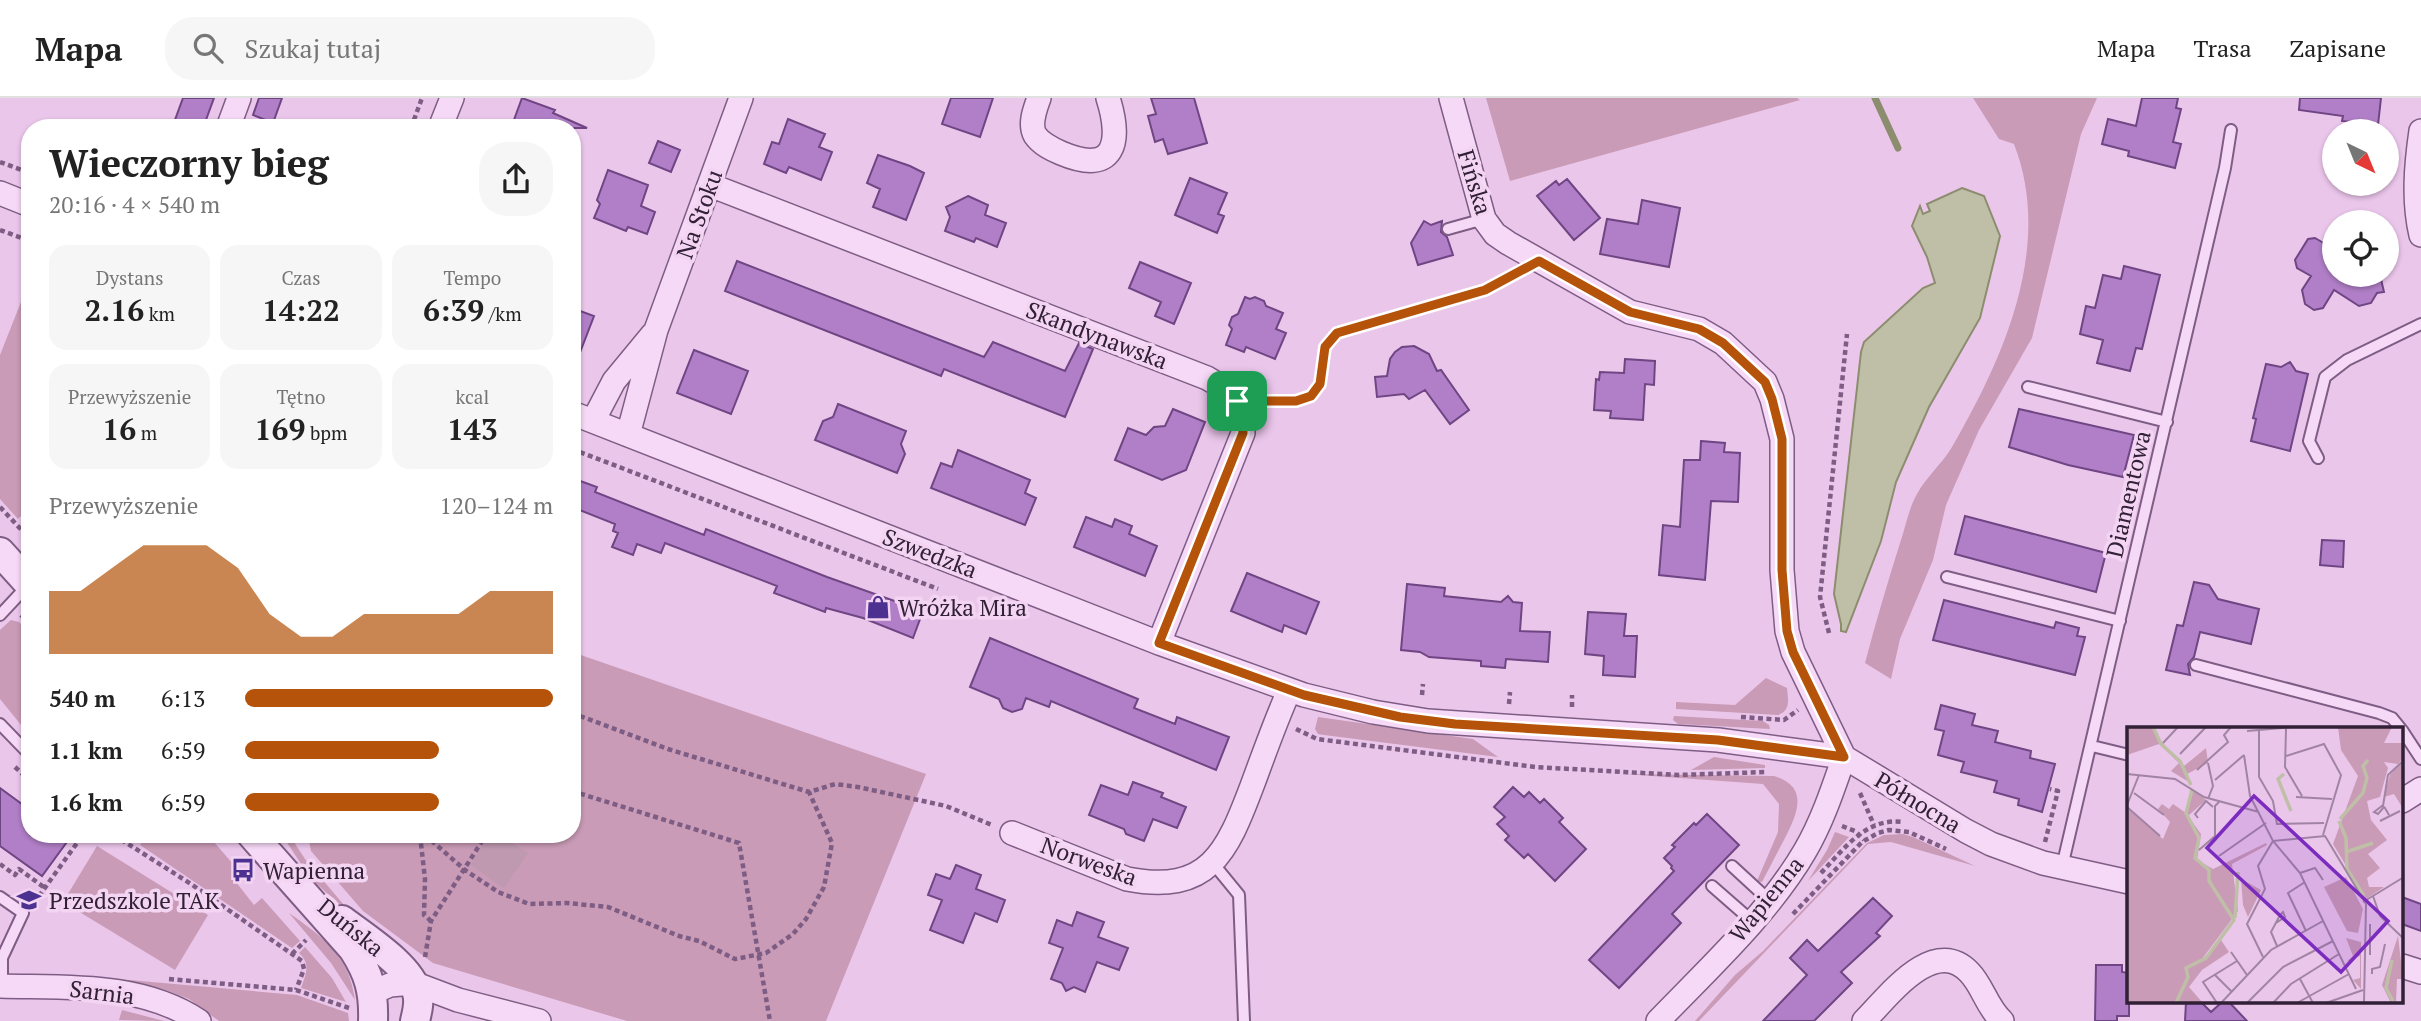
<!DOCTYPE html>
<html lang="pl">
<head>
<meta charset="utf-8">
<style>
  :root { --surface:#fff; --page:#f6f6f6; --text:#222; --muted:#767676; --line:#e0e0e0; --accent:#b45309 }
  body { margin:0; font-family:"PT Serif",serif; background:var(--page); color:var(--text); height:100vh; display:flex; flex-direction:column; font-size:26px; white-space:nowrap }
  * { box-sizing:border-box; margin:0 }
  p { font-size:23px; color:var(--muted) }
  .icon { flex:none; width:38px; height:38px; fill:none; stroke:currentColor; stroke-width:2; stroke-linecap:round; stroke-linejoin:round }
  .map { position:relative; flex:1; overflow:hidden }
  .drawer { position:absolute; left:21px; top:21px; width:560px; height:724px; display:flex; flex-direction:column; background:var(--surface); border-radius:28px; box-shadow:0 2px 5px #0004 }
  .drawer>* { flex:none }
  .needle { width:46px; rotate:137deg }
  .buttons { position:absolute; left:2322px; top:21px; display:grid; gap:14px }
  .buttons a { display:grid; place-items:center; width:77px; height:77px; border-radius:50%; background:var(--surface); box-shadow:0 2px 5px #0004; font-size:35px }
  .pin { position:absolute; display:grid; place-items:center; width:60px; height:60px; color:#fff; margin:-30px; border-radius:14px; box-shadow:0 4px 10px #0006 }
  .round { display:grid; place-items:center; flex:none; width:74px; height:74px; border-radius:28px; background:var(--page) }
  .head { display:flex; align-items:center; justify-content:space-between; height:119px; padding:0 28px }
  h1 { font-size:38px; font-weight:700; line-height:52px }
  .metrics { display:grid; grid-template-columns:repeat(3,1fr); gap:10px; height:119px; padding:7px 28px }
  .metrics div { display:grid; align-content:center; border-radius:18px; background:var(--page); text-align:center }
  .metrics b { font-size:30px; font-weight:700 }
  .metrics small { font-size:19px; font-weight:400 }
  .metrics p { font-size:19px }
  .chart { height:196px; padding:14px 28px }
  .chart p { display:flex; justify-content:space-between }
  .chart svg { width:100%; height:126px; margin-top:7px; fill:var(--accent); opacity:.7 }
  ul { padding:0 28px; list-style:none; font-size:23px }
  li { display:grid; grid-template-columns:112px 84px 1fr; align-items:center; height:52px }
  li i { height:18px; border-radius:9px; background:var(--accent) }
  header { display:flex; align-items:center; gap:42px; box-sizing:border-box; height:98px; padding:0 35px; background:var(--surface); border-bottom:2px solid var(--line) }
  header strong { font-size:33px }
  nav { display:flex; gap:38px; margin-inline-start:auto; font-size:24px }
  .search { width:490px; height:63px; background:var(--page); display:flex; align-items:center; gap:18px; box-sizing:border-box; padding:0 24px; border-radius:28px; color:var(--muted); font-size:26px }
  .map>svg:first-child { display:block }
  .green { fill:#c99bb6 }
  .cemetery { fill:#be99af }
  .water { fill:#bfbfa7; stroke:#8c8d6e; stroke-width:2 }
  .lines { fill:none; stroke-linecap:round; stroke-linejoin:round }
  .stream { stroke:#8c8d6e; stroke-width:7 }
  .building { fill:#b17fc7; stroke:#6f4583; stroke-width:2 }
  .service-casing { stroke:#7e5d85; stroke-width:14 }
  .minor-casing { stroke:#7e5d85; stroke-width:26 }
  .tertiary-casing { stroke:#7e5d85; stroke-width:32 }
  .path { stroke:#7e5d85; stroke-width:4.5; stroke-dasharray:5 3.5; stroke-linecap:butt }
  .service { stroke:#f6d9f6; stroke-width:10 }
  .minor { stroke:#f6d9f6; stroke-width:23 }
  .tertiary { stroke:#f6d9f6; stroke-width:28 }
  .route-casing { stroke:#fff; stroke-width:14 }
  .route { stroke:#b45309; stroke-width:9 }
  .labels { text-anchor:middle; dominant-baseline:central; stroke-width:7; stroke-linejoin:round; paint-order:stroke }
  .street-label { font-size:23px; fill:#312036; stroke:#f3d5f3 }
  .poi-label { font-size:23px; fill:#312036; stroke:#f3d5f3; text-anchor:start }
  .inset-river { fill:none; stroke:#bfbfa7; stroke-width:3.5 }
  .inset-road { fill:none; stroke:#a184a3; stroke-width:2 }
  .view { fill:#7b2cbf; fill-opacity:0.15; stroke:#7b2cbf; stroke-width:3.5 }
  .inset-edge { fill:none; stroke:#312036; stroke-width:3.5 }
</style>
</head>
<body>
<header>
<strong>Mapa</strong>
<div class="search"><svg class="icon" aria-label="search" viewBox="0 0 24 24"><circle cx="10" cy="10" r="6"/><path d="M15 15l6 6"/></svg>Szukaj tutaj</div>
<nav><a>Mapa</a><a>Trasa</a><a>Zapisane</a></nav>
</header>
<div class="map">
<svg width="2421" height="923" viewBox="0 0 2421 923">
  <rect width="100%" height="100%" fill="#ebc6eb"/>
  <!-- green -->
  <path class="green" d="M1486,0H1797L1800,2L1510,83Z
    M1973,0H2097L2081,36L2032,240L1979,332L1946,407L1933,462L1900,541L1891,581L1865,565C1876,523 1888,483 1901,442C1906,427 1909,410 1917,396C1926,379 1942,366 1952,349C2003,261 2054,149 2014,46L1999,41Z
    M30,181V242L21,264L30,268V426L22,417L18,421L0,401V257Z
    M11,522L19,524L30,535V638L0,601V532Z
    M572,554L926,676L826,923H627L433,865L363,813L311,753L308,737H572Z
    M1766,580L1787,590C1788,602 1791,612 1778,617L1676,611V604L1735,607Z
    M1674,618L1763,623L1769,627L1770,631L1678,626L1673,622Z
    M1318,619L1473,641L1498,659L1324,637L1318,636L1315,631Z
    M1714,659L1765,667V670L1691,672Z
    M1624,676L1774,678C1810,689 1797,716 1785,740C1777,755 1770,769 1762,784L1757,783L1778,734L1779,706L1763,686Z
    M1835,734L1849,739L1808,783L1827,752Z
    M1903,736L1913,739L1975,768L1891,744L1868,746L1699,923H1695L1735,877L1763,853L1867,745L1884,737Z
    M148,737H208L239,773L232,779L254,807L262,800L300,843L292,850L140,747Z
    M282,737L290,738L305,761L355,820L311,781Z
    M97,748L208,817L175,872L63,804Z
    M289,815C324,840 349,857 355,902L331,865Z
    M305,849L332,880L346,904L301,890C306,876 311,866 299,855Z
    M118,881L297,897L348,915L349,923H219L189,901L163,891Z
    M122,912L164,923L119,922Z"/>
  <!-- cemetery -->
  <path class="cemetery" d="M489,737H500L528,755L504,790L471,767Z"/>
  <!-- water -->
  <path class="water" d="M1962,90L1984,98L2000,138L1980,220L1929,309L1896,384L1881,443L1846,534L1841,533V526L1834,496L1861,254L1864,244L1923,190L1935,185L1927,159L1912,128L1920,108L1923,116L1930,113L1927,106Z"/>
  <g class="lines">
    <!-- stream -->
    <path class="stream" d="M1875,0L1898,50"/>
  </g>
  <!-- building -->
  <path class="building" d="M183,0H214L203,30H172Z
    M259,0H282L273,25L253,17Z
    M522,0L555,12L553,15L587,30H511Z
    M951,0H993L980,39L942,26Z
    M1151,0H1194L1207,45L1168,56L1163,41L1155,44L1148,18L1156,16Z
    M2142,0H2178L2176,10L2181,11L2173,44L2181,46L2175,70L2128,58L2129,53L2102,46L2108,21L2136,28Z
    M2300,0H2381L2378,27L2342,23L2343,18L2299,12Z
    M788,21L825,36L819,49L832,54L821,82L789,69L786,75L764,66L772,44L779,46Z
    M658,43L680,52L671,74L649,65Z
    M878,57L910,68L924,75L906,122L873,109L880,91L867,85Z
    M608,72L648,87L641,108L655,114L647,136L628,129L626,133L594,120L600,106L597,102Z
    M1190,80L1227,95L1218,116L1224,118L1217,135L1175,117Z
    M1567,81L1600,120L1574,142L1537,98L1556,83L1559,87Z
    M968,98L988,107L985,117L1006,125L997,149L976,140L974,144L945,133L950,119L946,109Z
    M1642,102L1680,110L1669,169L1600,156L1607,121L1638,126Z
    M1424,123L1431,127L1442,123L1441,134L1447,139L1453,157L1418,167L1411,145Z
    M2315,140L2334,151V177H2380L2384,194L2377,195L2371,205L2359,208L2334,192L2323,210L2314,212L2305,206L2302,192L2311,178L2297,170L2295,162L2308,141Z
    M737,163L984,259L993,244L1065,273L1079,245L1093,251L1065,319L944,271L941,278L725,193Z
    M1140,164L1191,185L1174,226L1155,218L1161,204L1129,190Z
    M2124,168L2160,177L2142,251L2136,250L2130,273L2097,265L2103,242L2080,236L2086,208L2095,210L2103,177L2121,181Z
    M1245,199L1250,201L1255,199L1264,203L1266,208L1283,215L1276,231L1286,235L1275,261L1246,249L1244,254L1226,247L1232,231L1229,227L1232,219L1238,216Z
    M572,210L594,218L574,270H572Z
    M1414,248L1429,256L1437,273L1441,272L1469,312L1450,326L1425,292L1409,301L1404,296L1377,299L1375,279L1387,278L1390,261L1395,254L1402,249Z
    M694,252L748,273L731,316L677,295Z
    M1625,261L1655,263L1654,287L1645,286L1643,322L1610,320L1611,313L1594,312L1596,281L1599,282L1600,274L1624,275Z
    M2290,264L2296,273L2308,276L2290,353L2251,343L2256,321L2253,320L2266,266L2281,269Z
    M838,306L906,333L901,346L905,356L897,375L815,342L823,323L833,319Z
    M1173,311L1205,324L1186,372L1162,382L1115,362L1128,330L1146,337L1154,329L1165,328Z
    M2019,311L2134,337L2123,379L2068,367L2009,349Z
    M1701,343L1725,345L1724,354L1740,355L1738,404L1711,403L1705,482L1659,477L1663,427L1680,429L1684,362H1700Z
    M958,352L1030,382L1025,395L1036,400L1025,427L931,390L941,365L952,369Z
    M572,380L597,389L595,394L704,437L706,431L827,479L923,513L913,540L863,520L826,510L825,514L774,495L777,488L665,445L661,455L637,446L633,457L612,449L618,435L613,433L615,426L572,409Z
    M1965,418L2106,455L2096,494L1955,456Z
    M1086,419L1112,429L1115,421L1132,428L1129,436L1157,448L1145,478L1074,449Z
    M2322,442L2344,443L2343,469L2320,467Z
    M1247,475L1319,504L1306,536L1284,527L1282,534L1231,513Z
    M2194,484L2209,487L2218,501L2259,511L2251,546L2200,534L2194,559L2188,566L2190,577L2166,572L2177,527L2183,528Z
    M1407,486L1445,490L1444,498L1501,504L1508,498L1513,504L1522,505L1520,533L1550,534L1548,564L1506,561L1505,570L1481,568V563L1429,559L1420,554L1401,552Z
    M1944,502L2054,530L2056,524L2079,530L2077,538L2085,539L2075,577L1933,542Z
    M1588,514L1626,516L1624,538H1637L1635,579L1603,577L1604,558L1585,556Z
    M990,540L1138,601L1134,610L1175,626L1177,619L1229,639L1216,672L1051,603L1049,609L1026,600L1022,611L1012,614L1003,610L999,601L970,589Z
    M1941,607L1975,616L1972,627L1998,633L1995,644L2031,653L2030,660L2055,666L2042,714L2018,707L2019,701L1994,694L1997,683L1961,674L1964,664L1938,657L1944,633L1935,631Z
    M1133,684L1163,695L1161,699L1186,709L1177,730L1153,721L1144,743L1126,736L1124,731L1089,717L1101,687L1128,697Z
    M1513,689L1524,699L1529,694L1540,705L1544,701L1563,720L1559,724L1586,751L1555,783L1528,756L1524,760L1505,742L1509,738L1497,726L1505,719L1494,709Z
    M0,690L30,712V737H72L42,778L0,748Z
    M1707,716L1739,747L1672,816L1681,825L1619,890L1589,862L1674,773L1671,770L1672,768L1664,760L1675,749L1672,747L1694,725L1696,727Z
    M956,767L981,777L976,791L1005,802L997,824L975,815L963,845L930,832L942,802L928,797L936,776L950,781Z
    M2402,799L2421,806V833L2402,826Z
    M1873,800L1892,818L1876,835L1880,838L1841,874L1852,885L1814,923H1763L1807,877L1790,860L1807,842L1818,853Z
    M1077,814L1104,824L1098,839L1128,850L1119,872L1097,864L1085,894L1074,889L1066,893L1062,885L1051,881L1063,850L1049,845L1057,822L1072,828Z
    M2096,867H2122V874L2129,875V918H2117V923H2095Z
    M2186,904H2201L2211,914L2222,904H2229L2247,923H2185Z"/>
  <g class="lines">
    <!-- service casing -->
    <g class="service-casing">
      <path id="service" d="M1448,131L1484,121
        M2028,289L2167,324
        M2318,360L2309,343L2325,279L2347,262L2421,226
        M1947,479L2120,523
        M0,517L29,486
        M2196,567L2379,615L2392,620L2401,631
        M0,626L30,657
        M2402,632L2421,661
        M2092,648L2129,657
        M1212,764L1239,797L1244,923
        M1732,768L1770,803
        M2062,769L2225,70L2231,32
        M1712,788L1752,823
        M0,799L23,815L2,860V888"/>
    </g>
    <!-- minor casing -->
    <g class="minor-casing">
      <path id="minor" d="M1039,0C1035,11 1029,26 1035,37C1041,46 1052,51 1061,55C1115,78 1122,44 1108,0
        M1451,0L1484,121L1495,136L1508,145L1630,214L1699,231L1723,245L1765,284L1772,301L1782,341V472L1787,533L1793,554L1844,659
        M228,30L239,0
        M440,30L452,0
        M2421,33C2416,67 2413,103 2421,137
        M710,87L1207,280C1234,295 1242,304 1243,335L1159,545
        M0,95L30,107
        M572,315L1159,545L1304,597L1373,614L1428,623L1718,642L1844,659L1966,733L1991,746L2043,765L2129,784
        M593,323L614,283L652,237
        M628,337L656,232L741,0
        M2402,703L2421,691
        M1012,735L1127,781C1209,797 1227,754 1252,688C1264,656 1275,624 1289,593
        M2402,868L2421,874
        M0,888C67,890 140,884 199,923
        M373,894L390,887L413,885L458,902L539,923
        M1658,923C1708,871 1769,815 1805,753C1822,724 1833,691 1844,659
        M1864,923C1888,899 1933,837 1969,874C1983,888 1986,908 2002,923"/>
    </g>
    <!-- tertiary casing -->
    <g class="tertiary-casing">
      <path id="tertiary" d="M0,454L30,487
        M252,737L353,851C369,876 374,893 373,923
        M342,822C364,839 411,868 417,895C420,905 417,914 415,923"/>
    </g>
    <!-- path -->
    <path class="path" d="M411,30L422,0
      M0,64L30,75
      M0,132L30,143
      M1258,303H1296L1311,298L1320,287L1325,249L1337,235L1485,192L1516,175
      M572,351L938,491
      M0,409L30,441
      M21,517L30,526
      M1829,535L1820,499L1847,236
      M1422,597L1423,586
      M1509,606L1510,594
      M1572,609V597
      M572,615L668,651L809,694L835,686L858,689L946,708L992,727
      M1741,619L1784,622L1798,612
      M1296,631L1317,641L1535,669L1679,677L1766,674
      M15,669L30,683
      M572,693L739,745L770,923
      M1860,695L1874,727
      M1842,728L1855,733L1864,742
      M114,737L191,786L302,863L304,871L296,892
      M420,737L425,781L424,817L431,823
      M425,737L465,772L498,794L529,806L567,805L608,809L679,838L699,843L735,861L766,855L793,836L806,821L824,789L832,745L809,694
      M2045,744L2058,693L2050,691
      M0,766L15,777L19,771L45,790
      M1821,775C1845,750 1866,719 1904,724
      M34,805L77,745
      M1793,816L1862,744L1878,735L1889,732L1909,734L1946,751
      M292,856L306,842
      M425,859L431,823L486,737
      M169,881L296,892L349,910"/>
    <!-- service -->
    <use href="#service" class="service"/>
    <!-- minor -->
    <use href="#minor" class="minor"/>
    <!-- tertiary -->
    <use href="#tertiary" class="tertiary"/>
  </g>
  <g class="lines">
    <!-- route casing -->
    <g class="route-casing">
      <path id="route" d="M1539,163L1630,214L1699,231L1723,245L1765,284L1772,301L1782,341V472L1787,533L1793,554L1844,659L1718,642L1455,626L1400,619L1304,597L1159,545L1243,335L1242,316L1237,303H1296L1311,298L1320,286L1325,249L1337,235L1485,192Z"/>
    </g>
    <!-- route -->
    <use href="#route" class="route"/>
  </g>
  <!-- icons -->
  <defs>
    <g id="shop-bare" transform="scale(1.89)"><path d="M-5-2.5h2.3a2.7 3.5 0 0 1 5.4 0H5L5.5 6h-11ZM-1.5-2.5h3a1.5 2.3 0 0 0-3 0Z" fill="#4c3190" stroke="#f3d5f3" stroke-width="2.5" paint-order="stroke"/></g>
    <g id="bus-bare" transform="scale(1.89)"><path d="M-5-6H5V4H4V6H2V4H-2V6H-4V4H-5ZM-3.5-4V0h7V-4ZM-3.5 1.2v1.5H-2V1.2ZM2 1.2v1.5H3.5V1.2Z" fill="#4c3190" stroke="#f3d5f3" stroke-width="2.5" paint-order="stroke"/></g>
    <g id="school-bare" transform="scale(1.89)"><path d="M0-5L7-2L0 1L-7-2ZM-4 1L0 2.5L4 1V4Q0 6-4 4Z" fill="#4c3190" stroke="#f3d5f3" stroke-width="2.5" paint-order="stroke"/></g>
  </defs>
  <g fill-rule="evenodd">
    <use href="#shop-bare" x="878" y="509"/>
    <use href="#bus-bare" x="243" y="772"/>
    <use href="#school-bare" x="29" y="802"/>
  </g>
  <g class="labels">
    <!-- street labels -->
    <g class="street-label">
      <text transform="translate(1475 84) rotate(73)">Fińska</text>
      <text transform="translate(699 116) rotate(-70)">Na Stoku</text>
      <text transform="translate(1097 237) rotate(21)">Skandynawska</text>
      <text transform="translate(2128 396) rotate(-77)">Diamentowa</text>
      <text transform="translate(930 455) rotate(21)">Szwedzka</text>
      <text transform="translate(1918 704) rotate(31)">Północna</text>
      <text transform="translate(1089 763) rotate(20)">Norweska</text>
      <text transform="translate(1766 801) rotate(-51)">Wapienna</text>
      <text transform="translate(351 829) rotate(39)">Duńska</text>
      <text transform="translate(102 894) rotate(7)">Sarnia</text>
    </g>
    <!-- poi labels -->
    <g class="poi-label">
      <text x="898" y="509">Wróżka Mira</text>
      <text x="263" y="772">Wapienna</text>
      <text x="49" y="802">Przedszkole TAK</text>
    </g>
  </g>
  <!-- overview -->
  <g transform="translate(2127 629)">
    <rect width="276" height="276" fill="#ebc6eb"/>
    <path d="M0,0H27L32,12L57,39L79,21L81,36L60,47L65,57L44,44L52,36L32,17L0,28ZM211,0H265L257,16H276V31L271,37L257,35L261,41L253,70L240,74L244,93L260,113L241,127L253,141L240,151L242,160H257L239,172L206,117L231,49L214,23ZM276,34V78L275,80L267,67L257,70L263,48ZM65,62L79,73L61,89L74,107L70,133L86,142L139,116L140,118L105,137L111,184L72,236L94,213L102,225L75,243L62,260L75,275L0,276V81L36,112L43,95L31,82L35,77L42,82L46,77L59,86ZM219,150L236,182L231,206L220,204L197,160ZM114,152L134,163L121,190L116,178ZM271,209L276,252H270L269,276H264L255,258ZM219,211L234,215V262L226,253L233,251V229L219,235L226,229Z" fill="#c99bb6"/>
    <path class="inset-river" d="M26,0L34,17L53,34L64,58M157,47L151,52L164,84M213,92L236,66L240,51L236,39L241,33M212,94L219,111L220,142L237,169M219,125L246,116M108,191L111,145M265,233L259,261L267,276M49,276L61,250L59,241L79,231L107,193L82,154V143L68,131L72,111L59,86L65,63"/>
    <path class="inset-road" d="M159,2L158,40L175,69M120,4L166,0M132,4V50L146,74L150,97L197,96M36,16L51,0M53,27L79,0M117,28L123,69L146,114L173,146L229,262M159,29L197,17L214,48L196,108M81,36L86,59L81,72M70,43L101,15L97,8L104,0M0,47L48,52L77,70L132,85M88,53L117,28M7,66L37,88M169,70L205,72M0,78L12,48M256,79L261,48L277,33M0,80L33,109M257,80L251,87L247,85L255,79L257,80L258,81L262,88M71,91L68,87L79,74L86,80M253,94L273,84M146,114L198,109L239,177M72,123L88,109V79L92,75M92,129L139,96M173,146L188,141L196,153M178,155L161,166L179,204M246,169L253,189L277,212M236,175L277,150M149,196L158,190L156,185L153,188L144,205L150,219M104,225L120,248M243,228V197M136,230L120,197L138,162L131,139L146,114M245,247V242L253,240L258,217M88,248L105,265M173,252L186,276M90,276L76,255L110,234M94,276L144,223L196,194M120,276L156,240L206,214M146,276L164,257L212,227M170,276L222,247M199,276L236,263M237,276L239,177"/>
    <path class="view" d="M127,69L261,194L214,245L80,121Z"/>
    <rect width="276" height="276" class="inset-edge"/>
  </g>
</svg>
<div class="buttons">
<a><svg class="needle" viewBox="-14 -14 28 28"><path d="M0-13l5 13h-10z" fill="#e53935"/><path d="M0 13l5-13h-10z" fill="#767676"/></svg></a>
<a><svg class="icon" aria-label="locate" viewBox="0 0 24 24"><circle cx="12" cy="12" r="6"/><path d="M12 2v4M12 18v4M2 12h4M18 12h4"/></svg></a>
</div>
<div class="pin" style="left:1237px;top:303px;background:#1e9e55"><svg class="icon" aria-label="arrive" viewBox="0 0 24 24"><path d="M6 21V4h12l-3 4 3 4H6"/></svg></div>
<section class="drawer">
<div class="head"><div><h1>Wieczorny bieg</h1><p>20:16 · 4 × 540 m</p></div><a class="round"><svg class="icon" aria-label="share" viewBox="0 0 24 24"><path d="M12 15V3M7 8l5-5 5 5M5 13v7h14v-7"/></svg></a></div>
<div class="metrics">
<div><p>Dystans</p><b>2.16<small> km</small></b></div>
<div><p>Czas</p><b>14:22</b></div>
<div><p>Tempo</p><b>6:39<small> /km</small></b></div>
</div>
<div class="metrics">
<div><p>Przewyższenie</p><b>16<small> m</small></b></div>
<div><p>Tętno</p><b>169<small> bpm</small></b></div>
<div><p>kcal</p><b>143</b></div>
</div>
<div class="chart"><p><span>Przewyższenie</span>120–124 m</p>
<svg viewBox="0 0 160 44" preserveAspectRatio="none"><path d="M0 44V22L10 22L20 14L30 6L40 6L50 6L60 14L70 30L80 38L90 38L100 30L110 30L120 30L130 30L140 22L150 22L160 22V44z"/></svg>
</div>
<ul>
<li><b>540 m</b>6:13<i style="width:100%"></i></li>
<li><b>1.1 km</b>6:59<i style="width:63%"></i></li>
<li><b>1.6 km</b>6:59<i style="width:63%"></i></li>
</ul>
</section>
</div>
</body>
</html>
